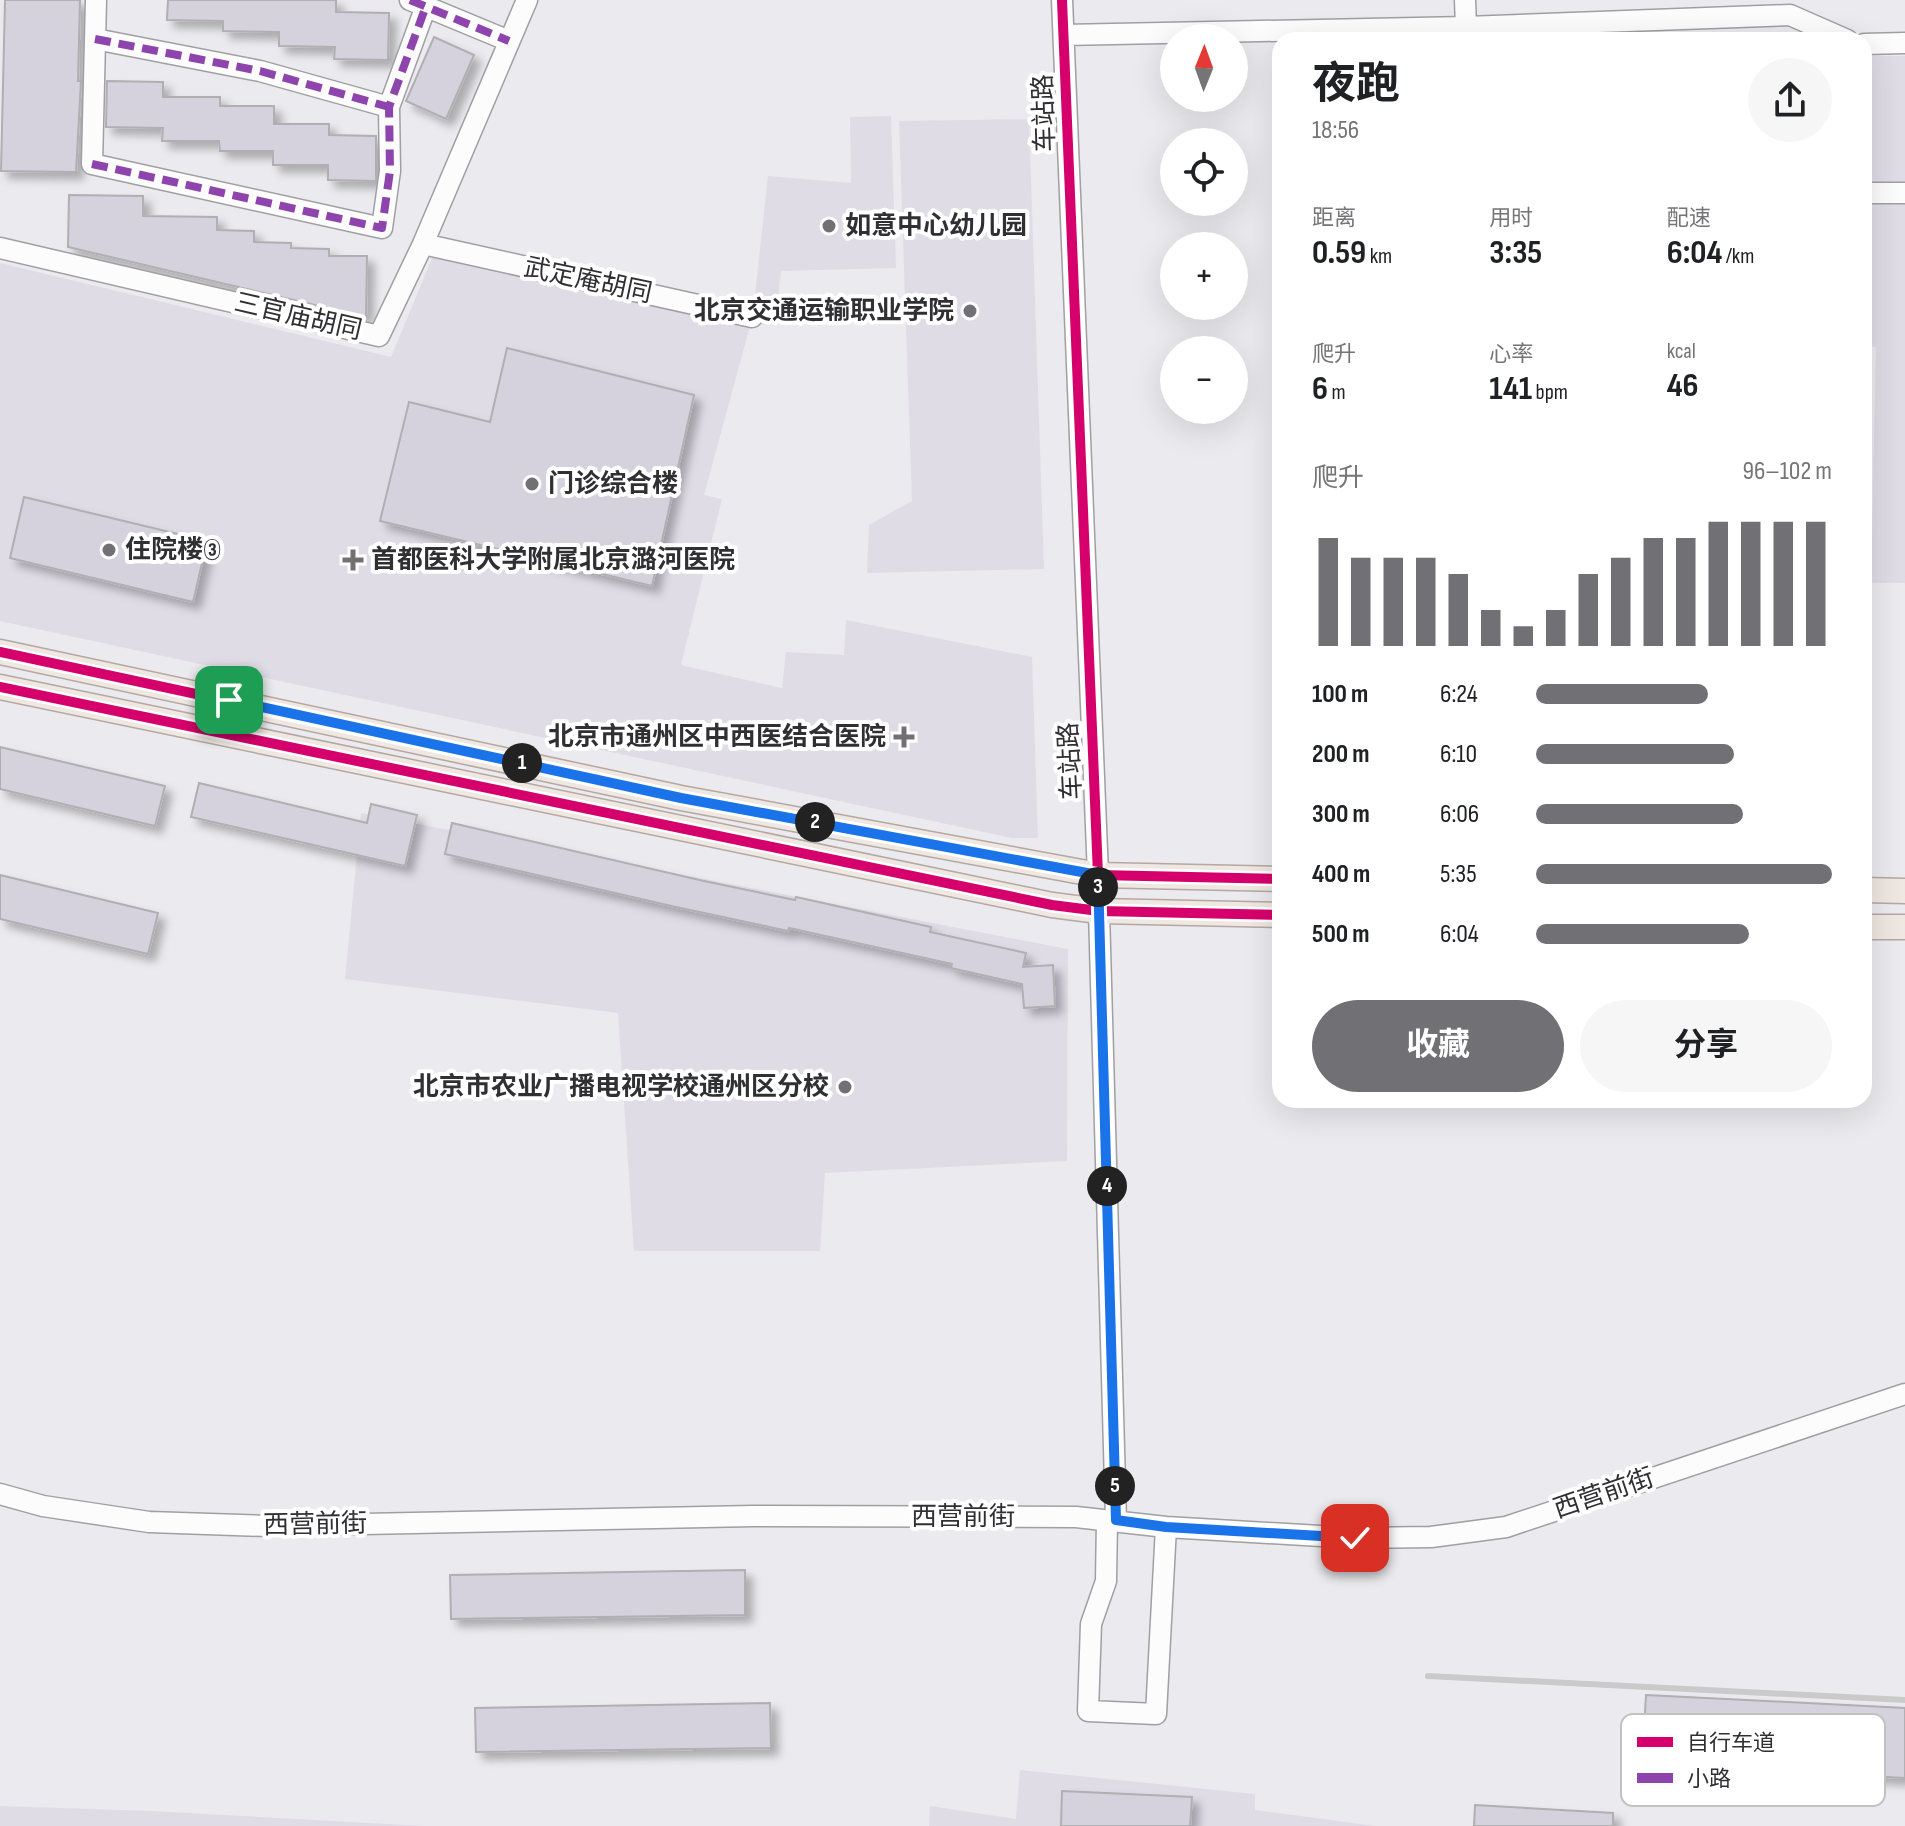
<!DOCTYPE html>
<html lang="zh">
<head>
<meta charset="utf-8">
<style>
  :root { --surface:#fff; --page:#f6f6f6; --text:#202124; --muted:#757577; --accent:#717074 }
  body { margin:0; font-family:"Sofia Sans Condensed","Noto Sans SC",sans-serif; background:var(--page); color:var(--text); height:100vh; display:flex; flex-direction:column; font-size:30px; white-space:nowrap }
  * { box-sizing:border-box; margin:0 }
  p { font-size:26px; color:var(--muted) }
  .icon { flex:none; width:44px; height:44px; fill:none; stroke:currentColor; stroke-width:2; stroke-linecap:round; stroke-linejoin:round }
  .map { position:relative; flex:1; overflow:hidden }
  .side { position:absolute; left:1272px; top:32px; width:600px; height:1076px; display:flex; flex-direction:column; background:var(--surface); border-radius:24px; box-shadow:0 8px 32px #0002 }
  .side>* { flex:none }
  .needle { width:52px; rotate:1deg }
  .fabs { position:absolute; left:1160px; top:24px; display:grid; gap:16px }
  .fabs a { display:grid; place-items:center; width:88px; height:88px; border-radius:50%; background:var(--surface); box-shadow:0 8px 32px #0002; font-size:40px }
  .pin { position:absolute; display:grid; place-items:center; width:68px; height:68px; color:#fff; margin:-34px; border-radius:16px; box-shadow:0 4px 12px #0006 }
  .km { position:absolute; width:40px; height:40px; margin:-20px; border-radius:50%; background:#222; color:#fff; font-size:22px; line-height:40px; text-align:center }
  .round { display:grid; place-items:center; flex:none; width:84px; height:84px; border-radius:42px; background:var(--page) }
  .summary { display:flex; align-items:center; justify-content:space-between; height:136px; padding:0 40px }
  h1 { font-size:44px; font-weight:700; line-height:60px }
  .metrics { display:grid; grid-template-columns:repeat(3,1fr); gap:12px; height:136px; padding:8px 40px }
  .metrics div { display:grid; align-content:center }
  .metrics b { font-size:34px; font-weight:700 }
  .metrics small { font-size:22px; font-weight:400 }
  .metrics p { font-size:22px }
  .chart { height:224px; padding:16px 40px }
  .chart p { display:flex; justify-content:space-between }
  .chart svg { width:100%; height:144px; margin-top:8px; stroke:var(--accent); stroke-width:6 }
  .button { display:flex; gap:16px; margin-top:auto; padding:16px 40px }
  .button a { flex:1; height:92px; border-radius:48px; background:var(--accent); color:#fff; font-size:32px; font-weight:700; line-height:92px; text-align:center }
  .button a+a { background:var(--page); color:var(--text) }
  ul { padding:0 40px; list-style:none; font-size:26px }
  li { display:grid; grid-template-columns:128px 96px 1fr; align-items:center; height:60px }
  li i { height:20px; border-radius:10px; background:var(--accent) }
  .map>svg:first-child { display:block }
  .built { fill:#dfdce6 }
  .building { fill:#d5d2dd; stroke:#b0afb2; stroke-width:2; filter:url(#shadow) }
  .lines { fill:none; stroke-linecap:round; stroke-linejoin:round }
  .minor-casing { stroke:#a09fa2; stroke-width:23 }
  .major-casing { stroke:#b5a7a1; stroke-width:27 }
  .minor { stroke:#fcfcfc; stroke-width:20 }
  .major { stroke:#eee7e2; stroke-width:24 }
  .rail { stroke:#cacaca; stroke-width:6 }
  .quiet { stroke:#8e44ad; stroke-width:8; stroke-dasharray:16 8; stroke-linecap:butt }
  .cycleway-casing { stroke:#fff; stroke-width:15 }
  .cycleway { stroke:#d6006c; stroke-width:10 }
  .route-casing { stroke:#fff; stroke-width:16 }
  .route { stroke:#1a73e8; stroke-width:10 }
  .poi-dot { fill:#717074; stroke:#fff; stroke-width:3 }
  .labels { text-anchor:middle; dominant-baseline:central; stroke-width:8; stroke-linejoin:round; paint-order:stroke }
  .street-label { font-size:26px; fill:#302f32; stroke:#fff }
  .poi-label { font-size:26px; font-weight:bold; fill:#302f32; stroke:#fff; text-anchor:start }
  .key { fill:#fff; stroke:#c1c1c2; stroke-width:2 }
  .key-label { font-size:22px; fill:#302f32 }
</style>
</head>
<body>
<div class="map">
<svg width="1905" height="1826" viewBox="0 0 1905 1826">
  <defs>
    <filter id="shadow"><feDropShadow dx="7" dy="7" stdDeviation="4" flood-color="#0004"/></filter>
  </defs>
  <rect width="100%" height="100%" fill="#ebeaee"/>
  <!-- built -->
  <path class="built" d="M1864,56H1905V583H1871L1876,347L1864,345Z
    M891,116L896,268L781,271L775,326L752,323L768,176L851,183L850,117Z
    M1029,119L1044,569L867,573L869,525L912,501L899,121Z
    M433,256L750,326L704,495L722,499L681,665L782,688L786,652L844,655L846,620L1032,657L1038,838H1012L0,621V263L391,357Z
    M361,813L1068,949L1067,1161L825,1173L820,1251H634L618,1013L345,979Z
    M1020,1770L1255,1794V1810L1376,1826H929L930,1806L1016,1819Z
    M0,1806L151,1811L424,1826H0Z"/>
  <!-- building -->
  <path class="building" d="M5,0H80L78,81H81L76,172L1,171Z
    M168,0H336V12L389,13L388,60L334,59L335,47L279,46V32L223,31V21L167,20Z
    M434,37L474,55L446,119L406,101Z
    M107,81L163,82V97H220V106H274V124H329V135L376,136V181L328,180V165H273V151H220L219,141H162L163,128L106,127Z
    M69,195L143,196V216L217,217V230L254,231V242L291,243V248L329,249V256H367L366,317L68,247Z
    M507,348L694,395L652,586L380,521L409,402L490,422Z
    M24,497L207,541L193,602L10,558Z
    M0,747L165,786L155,826L0,789Z
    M199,783L367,823L371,804L417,815L405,866L191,817Z
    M452,823L704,881L795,900L796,897L931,927L930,932L1026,953L1023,967L1053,965L1055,1006L1024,1008L1022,984L951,968L952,964L789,928L788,931L676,907L445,854Z
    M0,875L158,913L148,954L0,919Z
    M745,1570V1615L451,1619L450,1575Z
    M1646,1695L1905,1708V1778L1642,1764Z
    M770,1703L771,1748L476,1752L475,1708Z
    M1062,1791L1192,1797L1190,1826H1061Z
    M1475,1805L1613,1813V1826H1474Z"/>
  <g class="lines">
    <!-- minor casing -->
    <g class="minor-casing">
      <path id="minor" d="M96,0L92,164L382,228L390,171L389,107L426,6
        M410,0L509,41
        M1062,0L1098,875L1116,1520
        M1465,0L1466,27
        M1064,35L1466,27L1790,15L1847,40
        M95,39L260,71L389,107
        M1864,44L1905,43
        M1864,193H1905
        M423,244L752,317
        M0,248L379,336L423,244L527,0
        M0,1494L43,1506L149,1522L267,1526L753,1516L1076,1517L1166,1527L1355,1538L1431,1537L1506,1527L1905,1394
        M1107,1520L1106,1581L1091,1624L1088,1711L1156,1714L1166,1527"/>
    </g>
    <!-- major casing -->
    <g class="major-casing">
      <path id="major" d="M0,652L681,798L1098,875L1280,879
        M0,687L1052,905L1099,911L1280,915
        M1864,890L1905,891
        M1864,927H1905"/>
    </g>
    <!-- minor -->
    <use href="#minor" class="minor"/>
    <!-- major -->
    <use href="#major" class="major"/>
    <!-- rail -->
    <path class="rail" d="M1428,1676L1905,1700"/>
    <!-- quiet -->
    <path class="quiet" d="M410,0L509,41
      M95,39L260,71L389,107
      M92,164L382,228L390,171L389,107L426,6"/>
    <!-- cycleway casing -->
    <g class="cycleway-casing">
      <path id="cycleway" d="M1062,0L1098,875L1116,1520
        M0,652L681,798L1098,875L1280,879
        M0,687L1052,905L1099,911L1280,915"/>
    </g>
    <!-- cycleway -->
    <use href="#cycleway" class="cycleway"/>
  </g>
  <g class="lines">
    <!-- route casing -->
    <g class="route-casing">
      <path id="route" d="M229,700L681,798L1098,875L1116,1520L1166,1527L1355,1538"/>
    </g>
    <!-- route -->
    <use href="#route" class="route"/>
  </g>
  <!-- markers -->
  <g class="poi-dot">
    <circle cx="829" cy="226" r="8"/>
    <circle cx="970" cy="311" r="8"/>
    <circle cx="532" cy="484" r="8"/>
    <circle cx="109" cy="550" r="8"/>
    <path d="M349 548h8v8h8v8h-8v8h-8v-8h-8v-8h8z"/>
    <path d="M900 725h8v8h8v8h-8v8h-8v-8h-8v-8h8z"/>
    <circle cx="845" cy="1087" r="8"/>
  </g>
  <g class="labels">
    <!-- street labels -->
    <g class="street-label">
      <text transform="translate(1045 113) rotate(-92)">车站路</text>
      <text transform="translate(588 281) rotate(12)">武定庵胡同</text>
      <text transform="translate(298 317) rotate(13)">三官庙胡同</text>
      <text transform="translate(1071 761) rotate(-93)">车站路</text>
      <text transform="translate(1604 1494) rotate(-19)">西营前街</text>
      <text x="963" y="1517">西营前街</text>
      <text transform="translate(315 1525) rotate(-1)">西营前街</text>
    </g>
    <!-- poi labels -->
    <g class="poi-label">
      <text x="845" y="226">如意中心幼儿园</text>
      <text x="954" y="311" text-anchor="end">北京交通运输职业学院</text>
      <text x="548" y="484">门诊综合楼</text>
      <text x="125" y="550">住院楼③</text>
      <text x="371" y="560">首都医科大学附属北京潞河医院</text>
      <text x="886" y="737" text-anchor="end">北京市通州区中西医结合医院</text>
      <text x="829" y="1087" text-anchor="end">北京市农业广播电视学校通州区分校</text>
    </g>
  </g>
  <!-- legend -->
  <rect x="1621" y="1714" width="264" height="92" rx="12" class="key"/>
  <rect x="1637" y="1737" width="36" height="10" fill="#d6006c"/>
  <rect x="1637" y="1773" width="36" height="10" fill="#8e44ad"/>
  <g class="key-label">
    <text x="1687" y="1750">自行车道</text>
    <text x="1687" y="1786">小路</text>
  </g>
</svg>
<div class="fabs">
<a><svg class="needle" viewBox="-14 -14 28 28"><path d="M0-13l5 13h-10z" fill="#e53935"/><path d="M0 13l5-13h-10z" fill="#757577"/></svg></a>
<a><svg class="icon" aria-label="locate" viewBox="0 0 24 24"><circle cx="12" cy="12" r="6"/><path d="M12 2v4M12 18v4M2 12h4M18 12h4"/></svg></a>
<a>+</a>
<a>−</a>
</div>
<div class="pin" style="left:229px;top:700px;background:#1e9e55"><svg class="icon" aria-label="arrive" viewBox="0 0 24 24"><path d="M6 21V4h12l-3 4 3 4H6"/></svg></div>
<div class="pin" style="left:1355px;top:1538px;background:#d93025"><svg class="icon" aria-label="check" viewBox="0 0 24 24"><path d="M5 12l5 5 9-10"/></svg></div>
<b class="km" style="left:522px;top:763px">1</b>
<b class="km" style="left:815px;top:822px">2</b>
<b class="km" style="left:1098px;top:887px">3</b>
<b class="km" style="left:1107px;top:1186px">4</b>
<b class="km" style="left:1115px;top:1486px">5</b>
<section class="side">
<div class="summary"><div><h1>夜跑</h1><p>18:56</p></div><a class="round"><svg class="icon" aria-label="share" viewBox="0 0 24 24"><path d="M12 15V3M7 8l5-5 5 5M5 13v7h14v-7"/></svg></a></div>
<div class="metrics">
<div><p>距离</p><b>0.59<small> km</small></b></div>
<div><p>用时</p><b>3:35</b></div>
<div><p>配速</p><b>6:04<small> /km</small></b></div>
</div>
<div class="metrics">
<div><p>爬升</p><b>6<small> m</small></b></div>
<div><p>心率</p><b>141<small> bpm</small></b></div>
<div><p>kcal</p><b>46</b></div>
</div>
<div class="chart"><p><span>爬升</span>96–102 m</p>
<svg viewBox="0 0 160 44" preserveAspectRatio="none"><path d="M5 44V11M15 44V17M25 44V17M35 44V17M45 44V22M55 44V33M65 44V38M75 44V33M85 44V22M95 44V17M105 44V11M115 44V11M125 44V6M135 44V6M145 44V6M155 44V6"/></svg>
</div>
<ul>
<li><b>100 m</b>6:24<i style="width:58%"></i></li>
<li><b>200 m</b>6:10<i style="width:67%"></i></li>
<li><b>300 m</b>6:06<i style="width:70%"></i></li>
<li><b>400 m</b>5:35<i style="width:100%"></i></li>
<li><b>500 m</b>6:04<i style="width:72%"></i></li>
</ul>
<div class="button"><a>收藏</a><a>分享</a></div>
</section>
</div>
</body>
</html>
